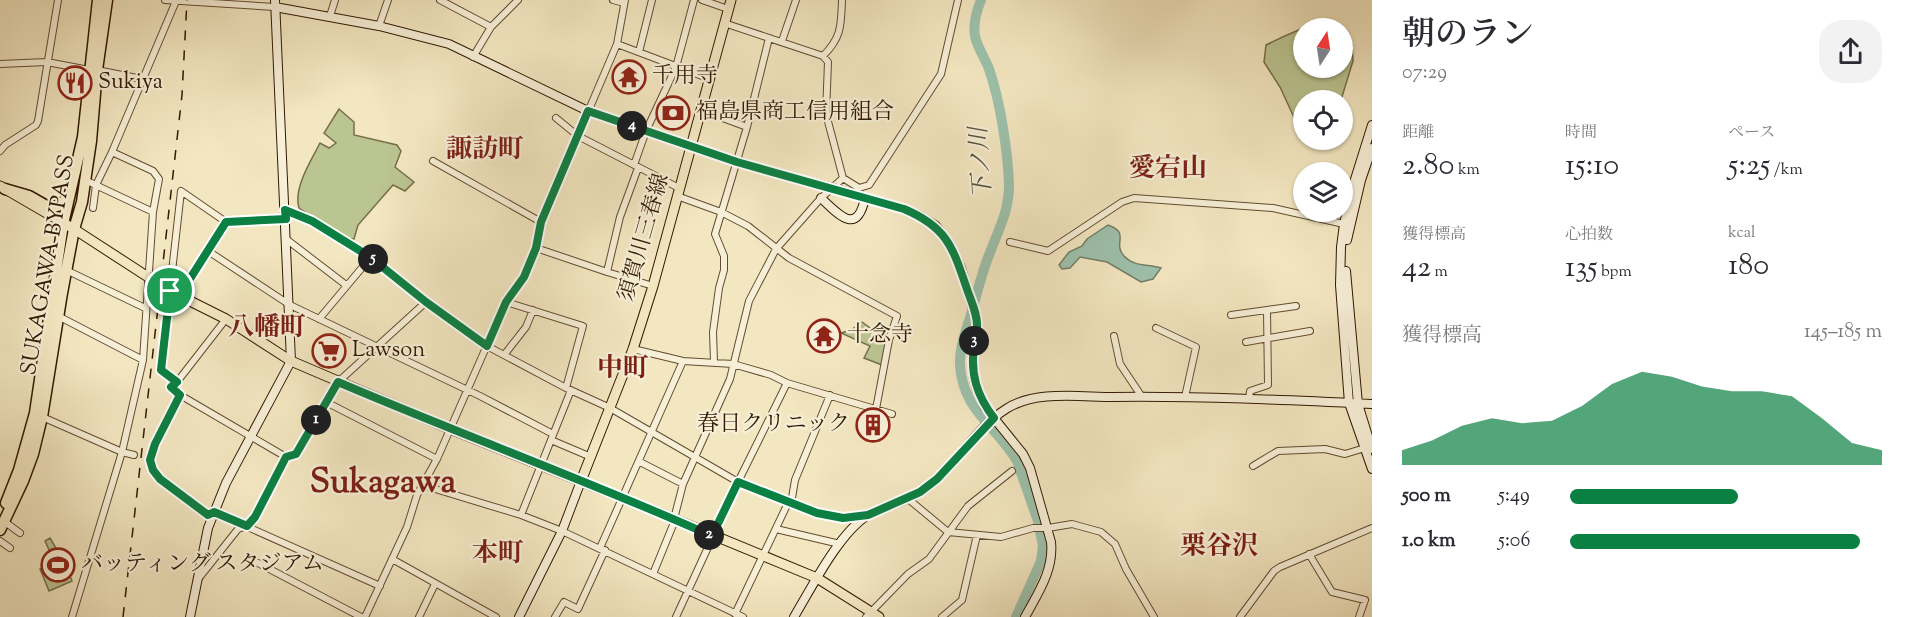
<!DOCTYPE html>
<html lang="ja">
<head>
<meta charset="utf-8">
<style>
  :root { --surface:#fff; --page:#f2f2f3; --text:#2b2b33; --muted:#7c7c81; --accent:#0b8043 }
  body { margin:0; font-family:"Sorts Mill Goudy","Noto Serif JP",serif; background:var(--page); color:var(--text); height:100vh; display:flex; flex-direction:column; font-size:22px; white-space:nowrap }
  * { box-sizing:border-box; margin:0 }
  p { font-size:20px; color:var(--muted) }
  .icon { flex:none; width:33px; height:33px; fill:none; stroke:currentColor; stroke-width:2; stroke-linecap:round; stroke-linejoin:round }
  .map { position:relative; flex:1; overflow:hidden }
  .side { display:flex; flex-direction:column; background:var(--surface); width:540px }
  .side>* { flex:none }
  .needle { width:39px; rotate:12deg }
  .tools { position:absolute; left:1293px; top:18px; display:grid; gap:12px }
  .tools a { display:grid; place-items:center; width:60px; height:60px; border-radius:50%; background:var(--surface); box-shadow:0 2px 4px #0004; font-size:30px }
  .pin { position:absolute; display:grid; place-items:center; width:51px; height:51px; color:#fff; margin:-26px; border:3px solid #fff; border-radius:50%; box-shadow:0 2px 6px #0007 }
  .km { position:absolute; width:30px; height:30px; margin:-15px; border-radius:50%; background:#222; color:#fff; font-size:16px; line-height:30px; text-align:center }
  .round { display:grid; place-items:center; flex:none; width:63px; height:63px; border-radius:24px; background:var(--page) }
  .summary { display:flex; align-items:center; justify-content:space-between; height:102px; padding:0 30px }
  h1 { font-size:33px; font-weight:600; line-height:45px }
  .metrics { display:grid; grid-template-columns:repeat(3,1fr); gap:9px; height:102px; padding:6px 30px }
  .metrics div { display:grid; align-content:center }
  .metrics b { font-size:30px; font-weight:600 }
  .metrics small { font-size:16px; font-weight:400 }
  .metrics p { font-size:16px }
  .chart { height:168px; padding:12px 30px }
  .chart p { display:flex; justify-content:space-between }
  .chart svg { width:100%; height:108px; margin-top:6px; fill:var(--accent); opacity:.7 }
  ul { padding:0 30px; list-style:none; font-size:20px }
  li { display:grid; grid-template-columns:96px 72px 1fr; align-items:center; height:45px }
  li i { height:15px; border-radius:8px; background:var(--accent) }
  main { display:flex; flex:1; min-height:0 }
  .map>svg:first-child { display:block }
  .green { fill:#bbc592; stroke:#766f49; stroke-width:1.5 }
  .water { fill:#9dc1ac; stroke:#727e67; stroke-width:1.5 }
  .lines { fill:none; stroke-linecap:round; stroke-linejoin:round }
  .river { stroke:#9dc1ac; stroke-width:10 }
  .street-casing { stroke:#624c30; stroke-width:8 }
  .secondary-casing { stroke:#321900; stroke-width:10 }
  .primary-casing { stroke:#321900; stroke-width:11 }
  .highway-casing { stroke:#321900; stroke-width:13 }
  .street { stroke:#f7efd7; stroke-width:6 }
  .secondary { stroke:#f7efd7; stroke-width:8 }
  .primary { stroke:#f3e7c1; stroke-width:9 }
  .highway { stroke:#f3e7c1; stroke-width:10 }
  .rail { stroke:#321900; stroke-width:1.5; stroke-dasharray:10 10; stroke-linecap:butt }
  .secondary-bridge-casing { stroke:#321900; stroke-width:10; stroke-linecap:butt }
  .primary-bridge-casing { stroke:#321900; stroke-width:11; stroke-linecap:butt }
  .secondary-bridge { stroke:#f7efd7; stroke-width:8 }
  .primary-bridge { stroke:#f3e7c1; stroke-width:9 }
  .route-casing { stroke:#fff; stroke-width:12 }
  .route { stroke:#0b8043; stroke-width:8 }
  .labels { text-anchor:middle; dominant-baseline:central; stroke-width:4.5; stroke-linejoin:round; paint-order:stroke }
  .poi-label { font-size:22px; fill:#321900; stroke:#f7efd7; text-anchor:start }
  .street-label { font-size:22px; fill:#321900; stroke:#f7efd7 }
  .water-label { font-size:24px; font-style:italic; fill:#57543c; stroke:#f7efd7 }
  .quarter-label { font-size:26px; font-weight:bold; fill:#7a1f14; stroke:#f7efd7 }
  .town-label { font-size:34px; font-weight:bold; fill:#7a1f14; stroke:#f7efd7 }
</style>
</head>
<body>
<main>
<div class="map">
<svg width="1372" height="617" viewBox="0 0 1372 617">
  <rect width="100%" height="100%" fill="#f3e7c1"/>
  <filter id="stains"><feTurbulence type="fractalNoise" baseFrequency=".00333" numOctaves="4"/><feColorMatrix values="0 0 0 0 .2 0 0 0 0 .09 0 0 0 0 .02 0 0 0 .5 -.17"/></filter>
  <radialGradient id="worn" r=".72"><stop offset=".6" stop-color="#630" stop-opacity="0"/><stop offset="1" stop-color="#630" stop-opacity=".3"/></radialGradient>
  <!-- green -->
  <path class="green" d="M1317,23L1329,24L1337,28H1304V68H1342L1343,35L1352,46L1353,61L1341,100H1304V139L1280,87L1264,62L1266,45C1282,37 1300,29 1317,23Z
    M339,109L354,122V135L397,145L401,151L395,167L414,182L405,191L393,185L358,225L354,239H345L299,208C293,188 311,161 320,143L329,148L336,143L324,133Z
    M862,322L873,330L890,336L882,365L864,358L870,346L841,333L851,330Z
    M50,538L67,567L72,581L49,591L40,569L55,563L45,541Z"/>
  <!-- water -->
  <path class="water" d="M1108,225C1131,233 1112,243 1124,256C1134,267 1148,264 1161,268L1153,279L1141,282L1107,262L1080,257L1070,268L1062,269L1059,265L1069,252L1082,246L1087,239Z"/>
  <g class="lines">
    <!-- river -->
    <path class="river" d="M981,0C977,10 973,25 975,36C977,47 985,58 989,69C1000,100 1008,152 1009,185C1009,212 998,231 989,255C982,273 977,292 972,311C967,329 959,346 960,365C963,412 996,425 1017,461L1038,521L1043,546L1041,561L1016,617"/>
    <!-- street casing -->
    <g class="street-casing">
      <path id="street" d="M165,0L275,7
        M440,0L491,27
        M613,0L624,3
        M702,0L728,9
        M330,16L335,0
        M724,23L823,56L828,62L826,114L843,178L859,188L869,185L941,74L958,0
        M379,26L388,0
        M782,41L796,0
        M617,44L710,79
        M639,52L652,0
        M823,56C842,37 841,25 842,0
        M473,57L491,27L518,0
        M0,64L47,62L89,70
        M97,70L142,79
        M701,110L747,127
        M556,118L578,136L679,188
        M0,151L5,145L36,125L38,121L58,0
        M433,161L541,222
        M634,165L646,131L676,67L694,0
        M85,180L153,212
        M677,196L721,212L748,226L789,258L897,316L889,340L876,409
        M93,208L96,185L112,152L176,1
        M285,210L312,221L371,257L426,302L487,346L566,388L610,408L738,482L817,513L843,518L867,516
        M226,222L181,191L161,370L177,382L172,387L180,395L286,457L296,454L338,382L426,302
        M286,239L346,285
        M1010,242L1048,251L1122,202L1134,198L1273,208L1344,224
        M536,248L607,272L653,286
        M208,251L290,305L480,396L553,434
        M66,270L145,308
        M607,272L620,217L638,168
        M179,296L226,222L286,219
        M506,302L583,326L566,388
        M1231,315L1296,306
        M58,316L143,360
        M319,319L371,257
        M1156,328L1196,347L1185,397
        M1114,336L1120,364L1142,397
        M1246,342L1310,331
        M633,349L683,361L733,364L771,375L787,383L892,414
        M504,355L526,327L533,310
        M714,362L713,332L719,288L724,270V256L715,234L747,127L769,38
        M177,382L226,319
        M180,395L155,444L150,460L153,470L160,479L209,515L214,512L380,586
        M1249,399L1250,391L1268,385L1267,310
        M326,402L437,459
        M40,416L122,452L134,455
        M551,440L591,457
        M640,462L683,484
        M1253,466L1278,451L1325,449L1345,454L1365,448
        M422,485L521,515L562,531L743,617
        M907,498L948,532L1001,537L1033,528H1048L1072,524L1101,532L1115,544L1126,569L1154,617
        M791,504L795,480L830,395
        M521,515L571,390
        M674,519L683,484L730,379L749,301L776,249L821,198L843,178
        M5,522L20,533
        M776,529L840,544
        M0,541L10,548
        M600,548L683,361
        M1309,554L1332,592L1365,600L1359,617
        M392,559L496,617
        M256,562L361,617
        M653,574L675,520
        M199,578L238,529L247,526L255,517L286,457
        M735,614L788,503
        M72,617L122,452L143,360L153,212L159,179L153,171L112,152
        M365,617L407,527L417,495L437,459L506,302L524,277L536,248L541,222L617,44L625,0
        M419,617L435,584
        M555,617L564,602L578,609L605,550
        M676,617L738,482L787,383
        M866,617L908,574L929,559L968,506L1012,471
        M942,617L962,600L977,535
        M1240,617L1274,571L1280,567L1372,528"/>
    </g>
    <!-- secondary casing -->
    <g class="secondary-casing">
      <path id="secondary" d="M275,7L379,26L449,44L588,111L691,147L782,175
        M1372,125L1352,189L1344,224L1341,247L1340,285L1349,403L1372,469
        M837,189L904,209L920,216L936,226L949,243L961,268L978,326L972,357L974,380L977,390L985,407L1023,454L1030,468L1051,542C1054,570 1038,593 1025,617
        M821,198C839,215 857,236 865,198
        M1347,240L1361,180L1372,148
        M1346,271L1358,404L1372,449
        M190,617L208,528L226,483L291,361L275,0
        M519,617L562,531L581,481
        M794,617C812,587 839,533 868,515C885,506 906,502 922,491C955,469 973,430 1006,409C1035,390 1080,397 1113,397C1200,396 1286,400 1372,404"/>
    </g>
    <!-- primary casing -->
    <g class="primary-casing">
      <path id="primary" d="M0,186L74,229L148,277
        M170,291L226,319L291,361L450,429L623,498L817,578L879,617
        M581,481L633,349L653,286L731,0"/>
    </g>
    <!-- highway casing -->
    <g class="highway-casing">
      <path id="highway" d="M5,189L29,196L50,208L61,205L68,196
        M6,503L19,470L35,413L63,224L83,137L98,0
        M0,530L23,481L33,454L42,417L62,293L74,229L82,202L91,141L97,70L107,0"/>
    </g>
    <!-- street -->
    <use href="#street" class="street"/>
    <!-- secondary -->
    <use href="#secondary" class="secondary"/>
    <!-- primary -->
    <use href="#primary" class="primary"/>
    <!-- highway -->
    <use href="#highway" class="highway"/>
    <!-- rail -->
    <path class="rail" d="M123,617L182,95L187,0"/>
    <!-- secondary-bridge casing -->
    <g class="secondary-bridge-casing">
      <path id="secondary-bridge" d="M782,175L837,189"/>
    </g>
    <!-- primary-bridge casing -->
    <g class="primary-bridge-casing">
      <path id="primary-bridge" d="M148,277L170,291"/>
    </g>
    <!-- secondary-bridge -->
    <use href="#secondary-bridge" class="secondary-bridge"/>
    <!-- primary-bridge -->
    <use href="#primary-bridge" class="primary-bridge"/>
  </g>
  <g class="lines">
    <!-- route casing -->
    <g class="route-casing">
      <path id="route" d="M588,111L737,162L904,209C949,228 953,249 968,292C972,303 978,316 977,328C977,334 974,340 974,346C970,374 977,396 994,418L937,479L920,492L868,515L843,518L817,513L738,482L712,536C589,481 462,435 338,382L296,454L286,457L255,517L247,526L214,512L208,515L160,479L153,470L150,460L155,444L180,395L171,387L177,382L161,370L170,291L179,296L226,222L286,219L285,210L312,221L370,257L426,302L487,346L506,302L524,277L536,248L541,222Z"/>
    </g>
    <!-- route -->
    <use href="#route" class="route"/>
  </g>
  <!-- icons -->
  <defs>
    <g id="temple-ring" transform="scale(1.725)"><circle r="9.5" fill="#f7efd7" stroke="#8f2418" stroke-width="1.5"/><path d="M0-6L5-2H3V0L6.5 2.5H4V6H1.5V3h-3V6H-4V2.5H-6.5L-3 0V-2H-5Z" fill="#8f2418"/></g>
    <g id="restaurant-ring" transform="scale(1.725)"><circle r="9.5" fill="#f7efd7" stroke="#8f2418" stroke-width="1.5"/><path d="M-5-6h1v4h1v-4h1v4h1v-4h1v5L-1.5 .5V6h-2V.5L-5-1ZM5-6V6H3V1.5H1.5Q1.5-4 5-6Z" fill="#8f2418"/></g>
    <g id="bank-ring" transform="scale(1.725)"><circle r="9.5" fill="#f7efd7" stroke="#8f2418" stroke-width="1.5"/><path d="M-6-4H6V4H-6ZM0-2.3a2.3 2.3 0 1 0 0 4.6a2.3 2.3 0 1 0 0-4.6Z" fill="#8f2418"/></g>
    <g id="supermarket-ring" transform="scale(1.725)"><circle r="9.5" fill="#f7efd7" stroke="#8f2418" stroke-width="1.5"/><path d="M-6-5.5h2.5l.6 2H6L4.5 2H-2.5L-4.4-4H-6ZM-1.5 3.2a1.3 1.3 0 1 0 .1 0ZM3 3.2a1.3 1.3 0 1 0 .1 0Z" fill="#8f2418"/></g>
    <g id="building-ring" transform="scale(1.725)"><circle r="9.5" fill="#f7efd7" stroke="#8f2418" stroke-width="1.5"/><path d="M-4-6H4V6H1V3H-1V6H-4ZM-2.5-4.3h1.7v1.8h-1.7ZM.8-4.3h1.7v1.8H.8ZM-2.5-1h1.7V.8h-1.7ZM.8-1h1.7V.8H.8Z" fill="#8f2418"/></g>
    <g id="stadium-ring" transform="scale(1.725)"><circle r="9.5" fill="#f7efd7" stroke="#8f2418" stroke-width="1.5"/><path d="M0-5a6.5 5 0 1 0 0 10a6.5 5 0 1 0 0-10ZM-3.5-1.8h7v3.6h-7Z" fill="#8f2418"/></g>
  </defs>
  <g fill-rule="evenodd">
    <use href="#temple-ring" x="629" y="77"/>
    <use href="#restaurant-ring" x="75" y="83"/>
    <use href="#bank-ring" x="673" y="113"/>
    <use href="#temple-ring" x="824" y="336"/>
    <use href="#supermarket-ring" x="329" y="351"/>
    <use href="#building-ring" x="873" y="425"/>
    <use href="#stadium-ring" x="58" y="565"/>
  </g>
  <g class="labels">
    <!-- poi labels -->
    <g class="poi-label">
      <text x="652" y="77">千用寺</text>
      <text x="98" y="83">Sukiya</text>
      <text x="696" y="113">福島県商工信用組合</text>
      <text x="847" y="336">十念寺</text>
      <text x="352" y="351">Lawson</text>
      <text x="850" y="425" text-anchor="end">春日クリニック</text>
      <text x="81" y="565">バッティング スタジアム</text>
    </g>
    <!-- street labels -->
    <g class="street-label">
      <text transform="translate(645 238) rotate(-74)">須賀川三春線</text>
      <text transform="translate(49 265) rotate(-80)">SUKAGAWA BYPASS</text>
    </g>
    <!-- water labels -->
    <g class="water-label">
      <text transform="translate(982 163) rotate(-94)">下ノ川</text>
    </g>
    <!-- quarter labels -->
    <g class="quarter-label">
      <text x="485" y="150">諏訪町</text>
      <text x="1168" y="169">愛宕山</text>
      <text x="267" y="328">八幡町</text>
      <text x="623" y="369">中町</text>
      <text x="1219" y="547">栗谷沢</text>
      <text x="498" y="554">本町</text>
    </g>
    <!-- town labels -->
    <g class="town-label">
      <text x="383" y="483">Sukagawa</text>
    </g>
  </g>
  <rect width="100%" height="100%" filter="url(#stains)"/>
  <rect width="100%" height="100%" fill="url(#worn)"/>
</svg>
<div class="tools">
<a><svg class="needle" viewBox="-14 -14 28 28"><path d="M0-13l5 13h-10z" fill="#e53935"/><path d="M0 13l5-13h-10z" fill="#7c7c81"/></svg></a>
<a><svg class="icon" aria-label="locate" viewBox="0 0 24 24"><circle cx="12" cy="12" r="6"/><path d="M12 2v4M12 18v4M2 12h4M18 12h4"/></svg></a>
<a><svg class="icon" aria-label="layers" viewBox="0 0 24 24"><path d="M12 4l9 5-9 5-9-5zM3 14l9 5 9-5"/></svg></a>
</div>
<div class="pin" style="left:170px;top:291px;background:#1e9e55"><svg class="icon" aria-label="arrive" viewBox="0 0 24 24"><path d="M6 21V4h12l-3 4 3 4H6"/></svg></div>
<b class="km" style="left:316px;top:420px">1</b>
<b class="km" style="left:709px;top:535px">2</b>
<b class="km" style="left:974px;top:341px">3</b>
<b class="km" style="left:632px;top:126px">4</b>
<b class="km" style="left:373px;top:259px">5</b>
</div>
<section class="side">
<div class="summary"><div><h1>朝のラン</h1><p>07:29</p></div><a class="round"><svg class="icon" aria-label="share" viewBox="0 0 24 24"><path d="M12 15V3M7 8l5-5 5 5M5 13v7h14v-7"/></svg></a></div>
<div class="metrics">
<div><p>距離</p><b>2.80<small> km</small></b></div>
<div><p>時間</p><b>15:10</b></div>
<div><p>ペース</p><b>5:25<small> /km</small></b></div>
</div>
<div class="metrics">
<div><p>獲得標高</p><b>42<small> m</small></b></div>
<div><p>心拍数</p><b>135<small> bpm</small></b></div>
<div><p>kcal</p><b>180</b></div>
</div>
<div class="chart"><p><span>獲得標高</span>145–185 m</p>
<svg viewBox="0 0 160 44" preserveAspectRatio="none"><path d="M0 44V38L10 34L20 28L30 25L40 27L50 26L60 20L70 11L80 6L90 8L100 12L110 14L120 14L130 16L140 25L150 35L160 38V44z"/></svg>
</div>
<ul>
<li><b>500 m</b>5:49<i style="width:54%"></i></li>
<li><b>1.0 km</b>5:06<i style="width:93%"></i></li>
</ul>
</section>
</main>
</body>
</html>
